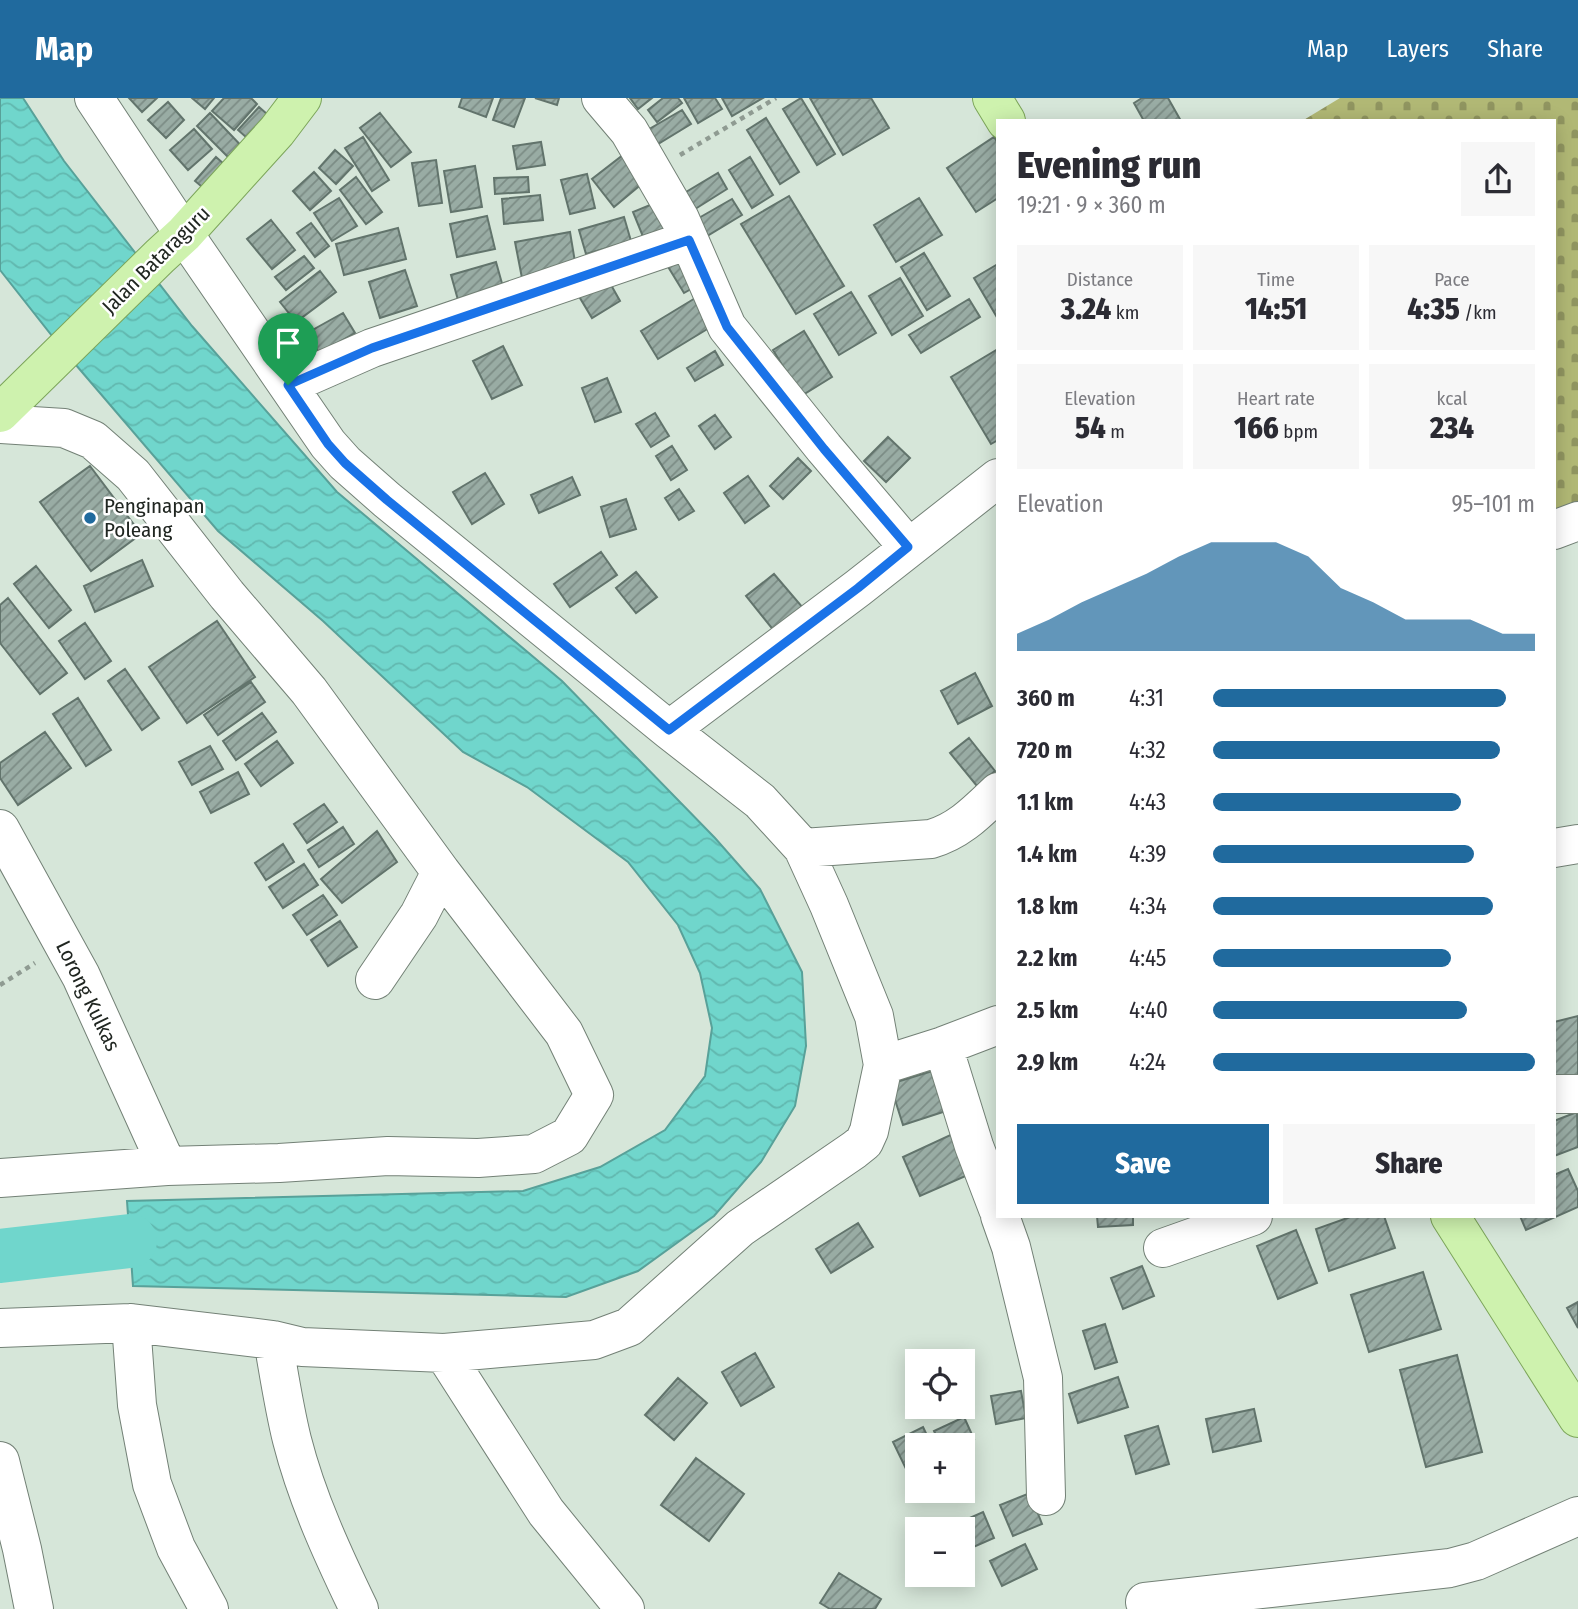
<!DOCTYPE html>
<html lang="en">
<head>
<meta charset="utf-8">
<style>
  :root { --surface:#fff; --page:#f7f7f7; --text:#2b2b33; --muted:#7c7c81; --accent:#206a9e }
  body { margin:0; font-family:"Fira Sans Condensed",sans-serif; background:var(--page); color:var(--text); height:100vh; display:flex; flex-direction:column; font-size:26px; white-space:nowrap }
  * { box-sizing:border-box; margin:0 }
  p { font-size:23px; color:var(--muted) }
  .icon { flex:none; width:38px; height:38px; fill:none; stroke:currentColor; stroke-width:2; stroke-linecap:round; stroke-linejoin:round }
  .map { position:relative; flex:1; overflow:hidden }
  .side { position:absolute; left:996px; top:21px; width:560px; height:1099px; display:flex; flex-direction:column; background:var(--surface); border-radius:0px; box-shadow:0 4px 18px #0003 }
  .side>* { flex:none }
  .controls { position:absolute; left:905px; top:1251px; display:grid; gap:14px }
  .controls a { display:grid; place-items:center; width:70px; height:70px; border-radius:0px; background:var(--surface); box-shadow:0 4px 18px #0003; font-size:35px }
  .pin { position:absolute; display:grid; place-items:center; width:60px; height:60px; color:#fff; margin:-72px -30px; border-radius:50% 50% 50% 0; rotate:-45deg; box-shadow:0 0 7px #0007 }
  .pin .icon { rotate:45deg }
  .round { display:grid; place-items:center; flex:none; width:74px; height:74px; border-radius:0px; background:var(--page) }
  .overview { display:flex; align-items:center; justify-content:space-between; height:119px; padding:0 21px }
  h1 { font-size:38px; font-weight:800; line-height:52px }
  .metrics { display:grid; grid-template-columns:repeat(3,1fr); gap:10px; height:119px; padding:7px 21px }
  .metrics div { display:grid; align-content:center; border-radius:0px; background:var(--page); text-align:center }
  .metrics b { font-size:30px; font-weight:800 }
  .metrics small { font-size:19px; font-weight:400 }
  .metrics p { font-size:19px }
  .chart { height:196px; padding:14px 21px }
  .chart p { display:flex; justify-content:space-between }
  .chart svg { width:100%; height:126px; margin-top:7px; fill:var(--accent); opacity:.7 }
  .primary-button { display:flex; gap:14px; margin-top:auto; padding:14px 21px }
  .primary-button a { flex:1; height:80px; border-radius:0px; background:var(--accent); color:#fff; font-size:28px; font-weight:800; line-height:80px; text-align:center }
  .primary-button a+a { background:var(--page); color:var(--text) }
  ul { padding:0 21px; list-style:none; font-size:23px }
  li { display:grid; grid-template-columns:112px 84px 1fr; align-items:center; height:52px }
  li i { height:18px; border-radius:9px; background:var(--accent) }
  header { display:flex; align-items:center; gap:42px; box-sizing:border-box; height:98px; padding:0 35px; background:var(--accent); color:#fff }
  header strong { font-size:33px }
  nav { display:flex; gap:38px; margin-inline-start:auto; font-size:24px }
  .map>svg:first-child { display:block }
  .cemetery { fill:url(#cemetery-stones) }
  .water { fill:url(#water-waves); stroke:#58a199; stroke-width:2 }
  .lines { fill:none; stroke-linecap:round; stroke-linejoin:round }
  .river { stroke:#70d6cc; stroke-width:54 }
  .building { fill:url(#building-hatch); stroke:#62746c; stroke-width:2 }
  .minor-casing { stroke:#738176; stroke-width:40 }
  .major-casing { stroke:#7ca55a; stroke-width:40 }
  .path { stroke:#8f9b92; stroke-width:4.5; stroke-dasharray:5 5; stroke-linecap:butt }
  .minor { stroke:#fff; stroke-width:38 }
  .major { stroke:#cef2ae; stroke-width:38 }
  .route-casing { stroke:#fff; stroke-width:14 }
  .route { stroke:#1a73e8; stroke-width:9 }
  .poi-dot { fill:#206a9e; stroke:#fff; stroke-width:2.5 }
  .labels { text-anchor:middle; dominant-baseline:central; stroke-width:5; stroke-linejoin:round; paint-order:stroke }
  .street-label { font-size:21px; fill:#202621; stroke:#fff }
  .poi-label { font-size:21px; fill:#202621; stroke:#fff; text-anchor:start }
</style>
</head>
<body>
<header>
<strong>Map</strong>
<nav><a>Map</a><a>Layers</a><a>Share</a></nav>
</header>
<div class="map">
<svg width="1578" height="1511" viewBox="0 0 1578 1511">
  <defs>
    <pattern id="cemetery-stones" width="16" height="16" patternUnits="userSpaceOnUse" patternTransform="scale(1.75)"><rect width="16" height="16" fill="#b1b875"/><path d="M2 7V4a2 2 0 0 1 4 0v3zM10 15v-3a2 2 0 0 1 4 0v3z" fill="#909560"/></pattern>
    <pattern id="water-waves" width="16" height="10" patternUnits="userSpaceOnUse" patternTransform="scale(1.75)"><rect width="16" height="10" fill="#70d6cc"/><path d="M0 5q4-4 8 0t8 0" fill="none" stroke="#61b8af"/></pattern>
    <pattern id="building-hatch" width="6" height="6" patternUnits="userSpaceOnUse" patternTransform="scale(1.75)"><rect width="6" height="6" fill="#99aca4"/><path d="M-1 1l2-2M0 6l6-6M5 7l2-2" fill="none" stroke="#7c8c85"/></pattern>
  </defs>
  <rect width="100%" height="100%" fill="#d6e6d9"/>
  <!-- cemetery -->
  <path class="cemetery" d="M1340,0H1578V413L1554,423V23H1302Z"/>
  <!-- water -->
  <path class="water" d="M0,0H23L64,63L192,228L337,394L562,583L715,740L760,791L802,874L806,948L795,1008L761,1064L714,1118L638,1173L566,1199L133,1188L127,1103L523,1093L600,1069L665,1032L705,978L712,930L700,875L678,827L628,764L527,689L463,654L323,523L218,433L64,253L0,172Z"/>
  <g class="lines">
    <!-- river -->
    <path class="river" d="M0,1158L130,1143"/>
  </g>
  <!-- building -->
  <path class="building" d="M129,0H157L142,14Z
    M192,0H214L205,11Z
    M224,0H251L257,6L234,32L212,13Z
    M462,0H493L486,19L459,9Z
    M501,0H525L514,29L493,22Z
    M535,0H559L557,7Z
    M630,0H652L638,11Z
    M663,0H678L682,5L657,24L648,12Z
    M684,0H715L722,11L698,25Z
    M722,0H763L732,18Z
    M801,0L835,56L817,67L783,11Z
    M810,0H871L889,30L843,57Z
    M1142,0H1168L1181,23H1144L1134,5Z
    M168,4L184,22L166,40L148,22Z
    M259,9L275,23L255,47L238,32Z
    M682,12L691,26L653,49L644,34Z
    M210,15L250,57L238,69L197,28Z
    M380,15L411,54L391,69L360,30Z
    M766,20L799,74L780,86L747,32Z
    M194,31L212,51L188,72L170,52Z
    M363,39L389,82L372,93L345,50Z
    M994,39L998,45V100L976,114L947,70Z
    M541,44L545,67L517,71L513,48Z
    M335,52L353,68L336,86L319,70Z
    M623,57L644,84L614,109L592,81Z
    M216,59L233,74L213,98L195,83Z
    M750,59L773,97L752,110L729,72Z
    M436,62L442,105L419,108L412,65Z
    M475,68L482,109L451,114L444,73Z
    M314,74L331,93L310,112L293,93Z
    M718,75L727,91L692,113L681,97Z
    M587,76L595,110L570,116L561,82Z
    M356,79L382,114L366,126L340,92Z
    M528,79L529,94L495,96L494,80Z
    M540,97L543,122L504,126L502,101Z
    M789,98L844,188L796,216L741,126Z
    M339,100L357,128L332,143L314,115Z
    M919,100L942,137L896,164L874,127Z
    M732,101L742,117L707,138L697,121Z
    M662,102L674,134L646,146L633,114Z
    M487,118L495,151L457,159L450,126Z
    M624,119L631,143L586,156L579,132Z
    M271,122L295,152L272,171L247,141Z
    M311,125L329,148L315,159L297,135Z
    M398,130L406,161L344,177L336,146Z
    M570,134L576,170L522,180L515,144Z
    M924,155L950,198L927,212L901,169Z
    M682,157L700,186L684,195L667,167Z
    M304,158L314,170L286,192L275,179Z
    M496,164L503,189L458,202L451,177Z
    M998,166V221L974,180Z
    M405,172L417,208L380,220L369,184Z
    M320,173L336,194L296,224L280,204Z
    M606,178L620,203L592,220L577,195Z
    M900,180L923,218L892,237L869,198Z
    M851,194L876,235L839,257L814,216Z
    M697,199L714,227L658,261L641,233Z
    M969,201L980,219L921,255L909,237Z
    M343,215L355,235L319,255L307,235Z
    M804,233L832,279L801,298L773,252Z
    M503,248L522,287L492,301L473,263Z
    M998,251V342L991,346L951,279Z
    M715,253L723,267L695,283L687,270Z
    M607,280L621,314L595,324L582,290Z
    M655,315L669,338L651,349L636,326Z
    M715,317L731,339L715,351L699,328Z
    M888,339L910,360L886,384L864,363Z
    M672,348L687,372L671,382L656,358Z
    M798,360L811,373L783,401L770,388Z
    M90,368L141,436L91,473L40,404Z
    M485,375L504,406L472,426L453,394Z
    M748,378L769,408L745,425L724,395Z
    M572,379L580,397L539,415L531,397Z
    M679,391L694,413L679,422L665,400Z
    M626,401L636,431L610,439L601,409Z
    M601,454L617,477L570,509L554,486Z
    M142,462L153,488L95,514L84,488Z
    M36,468L71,512L49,530L14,486Z
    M636,474L657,499L636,515L616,490Z
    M774,476L804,511L775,534L746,498Z
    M8,500L67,575L40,596L0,545V507Z
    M217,523L255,579L187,625L149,569Z
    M85,525L111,563L85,581L59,543Z
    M125,571L159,620L142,632L108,583Z
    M975,575L992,608L958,626L941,593Z
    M251,584L265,604L218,637L204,617Z
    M78,600L111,652L86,668L53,616Z
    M262,615L276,634L236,662L223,643Z
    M45,634L71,670L18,707L0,680V665Z
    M969,640L995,673L977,688L950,655Z
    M277,643L293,665L261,688L245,666Z
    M210,648L223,671L192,687L179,664Z
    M238,674L249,696L211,715L200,694Z
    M324,706L337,724L307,745L294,726Z
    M343,729L354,746L319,769L308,752Z
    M377,733L397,764L342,805L321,781Z
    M283,746L294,764L266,782L255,765Z
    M304,766L318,787L283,810L269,789Z
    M323,797L337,817L307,837L293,817Z
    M340,823L357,849L328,868L311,842Z
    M1578,918V983L1554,982V924Z
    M939,971L952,1011L903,1027L890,986Z
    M1577,1014L1578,1049L1554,1058V1023Z
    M959,1033L977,1073L920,1098L903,1059Z
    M1568,1071L1578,1093V1109L1526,1132L1520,1118H1554V1077Z
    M1097,1118H1133V1127L1098,1129Z
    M1353,1118H1384L1395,1150L1329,1173L1316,1131Z
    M858,1125L873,1149L831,1175L816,1151Z
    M1296,1132L1317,1185L1278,1201L1257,1148Z
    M1142,1168L1154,1198L1123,1211L1111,1180Z
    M1423,1174L1441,1231L1369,1254L1351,1197Z
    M1578,1204V1230L1567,1210Z
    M1105,1226L1117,1264L1095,1271L1083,1233Z
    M755,1255L774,1289L741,1308L722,1274Z
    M1457,1257L1482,1354L1426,1369L1400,1272Z
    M1118,1279L1128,1309L1078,1325L1069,1296Z
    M678,1280L707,1305L674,1342L645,1317Z
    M1021,1293L1026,1320L996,1326L991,1298Z
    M1254,1311L1261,1343L1213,1354L1206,1321Z
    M964,1319L974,1341L961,1348H941L934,1333Z
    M1158,1328L1169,1366L1136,1376L1125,1338Z
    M923,1329L932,1348H917V1371L908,1375L893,1344Z
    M696,1360L744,1396L709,1443L661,1407Z
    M1030,1395L1042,1426L1013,1438L1000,1407Z
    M983,1414L994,1440L962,1454V1432H948L947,1430Z
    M1025,1446L1037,1471L1002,1488L990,1463Z
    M839,1475L881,1501L875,1511H830L820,1505Z"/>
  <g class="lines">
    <!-- minor casing -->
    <g class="minor-casing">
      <path id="minor" d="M601,0L629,33L680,121L727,229L824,350L908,449
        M288,287L372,250L689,142
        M0,326L64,330L93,342L133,377L227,497L309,593L441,774L564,935L594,997L569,1038L534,1056L478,1060L388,1058L279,1065L167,1068L0,1080
        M1554,432L1578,423
        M669,632L858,490L998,380
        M0,731L81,878L167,1068
        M803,750L931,741C959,733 977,714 998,694
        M1554,750L1578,746
        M375,882L419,817L441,774
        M943,948L974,1048L998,1111
        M883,967L943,948L998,927
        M1554,996H1578
        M1000,1118L1011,1149L1043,1280L1046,1398
        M1163,1150L1253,1118
        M131,1225L137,1307L152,1386L176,1450L209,1511
        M0,1230L131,1225L273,1242L302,1249L444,1255L594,1242L629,1229L740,1130L854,1052L864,1044L869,1033L883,967L874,918L829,807L803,750L760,703L669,632L387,402L345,365L328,346L184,136L94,0
        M273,1242C279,1276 284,1310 292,1342C307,1401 333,1457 359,1511
        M444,1255L546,1414L625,1511
        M0,1363L22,1451L34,1511
        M1145,1504L1450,1470L1476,1463L1578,1418"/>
    </g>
    <!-- major casing -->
    <g class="major-casing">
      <path id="major" d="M992,0L1006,23
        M0,315L160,158L184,136L277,33L302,0
        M1450,1118L1578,1320"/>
    </g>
    <!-- path -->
    <path class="path" d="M680,57L776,0
      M0,887L35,865"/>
    <!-- minor -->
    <use href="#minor" class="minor"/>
    <!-- major -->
    <use href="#major" class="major"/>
  </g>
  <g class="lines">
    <!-- route casing -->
    <g class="route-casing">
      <path id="route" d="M689,142L727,229L824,351L908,449L858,490L669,632L387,402L345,365L328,346L288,287L372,250Z"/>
    </g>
    <!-- route -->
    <use href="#route" class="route"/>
  </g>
  <!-- markers -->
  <circle class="poi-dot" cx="90" cy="420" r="7"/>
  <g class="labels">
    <!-- street labels -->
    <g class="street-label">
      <text transform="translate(156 162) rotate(-45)">Jalan Bataraguru</text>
      <text transform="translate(88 898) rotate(64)">Lorong Kulkas</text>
    </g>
    <!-- poi labels -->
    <g class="poi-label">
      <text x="104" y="408">Penginapan<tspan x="104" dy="24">Poleang</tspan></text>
    </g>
  </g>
</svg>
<div class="controls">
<a><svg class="icon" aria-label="locate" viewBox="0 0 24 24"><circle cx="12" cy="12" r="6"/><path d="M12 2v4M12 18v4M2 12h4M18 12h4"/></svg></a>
<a>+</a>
<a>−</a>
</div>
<div class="pin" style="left:288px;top:287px;background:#1e9e55"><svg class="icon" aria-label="arrive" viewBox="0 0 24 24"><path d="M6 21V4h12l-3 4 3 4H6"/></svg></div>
<section class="side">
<div class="overview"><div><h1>Evening run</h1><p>19:21 · 9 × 360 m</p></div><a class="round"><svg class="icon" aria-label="share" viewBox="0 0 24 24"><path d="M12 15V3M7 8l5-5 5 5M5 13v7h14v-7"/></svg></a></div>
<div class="metrics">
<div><p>Distance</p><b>3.24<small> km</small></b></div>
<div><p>Time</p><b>14:51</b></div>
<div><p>Pace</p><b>4:35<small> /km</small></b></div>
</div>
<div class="metrics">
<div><p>Elevation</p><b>54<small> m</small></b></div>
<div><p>Heart rate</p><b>166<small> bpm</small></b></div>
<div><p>kcal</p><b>234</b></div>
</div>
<div class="chart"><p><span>Elevation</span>95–101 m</p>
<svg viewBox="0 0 160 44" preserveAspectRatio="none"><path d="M0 44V38L10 33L20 27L30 22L40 17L50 11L60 6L70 6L80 6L90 11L100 22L110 27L120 33L130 33L140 33L150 38L160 38V44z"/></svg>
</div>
<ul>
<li><b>360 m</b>4:31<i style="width:91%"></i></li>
<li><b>720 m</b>4:32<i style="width:89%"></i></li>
<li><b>1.1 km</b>4:43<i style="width:77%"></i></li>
<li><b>1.4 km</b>4:39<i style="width:81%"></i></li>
<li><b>1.8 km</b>4:34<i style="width:87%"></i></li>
<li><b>2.2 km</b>4:45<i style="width:74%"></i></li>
<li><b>2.5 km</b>4:40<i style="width:79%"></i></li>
<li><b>2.9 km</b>4:24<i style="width:100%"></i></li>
</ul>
<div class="primary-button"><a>Save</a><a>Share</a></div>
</section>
</div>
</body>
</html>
